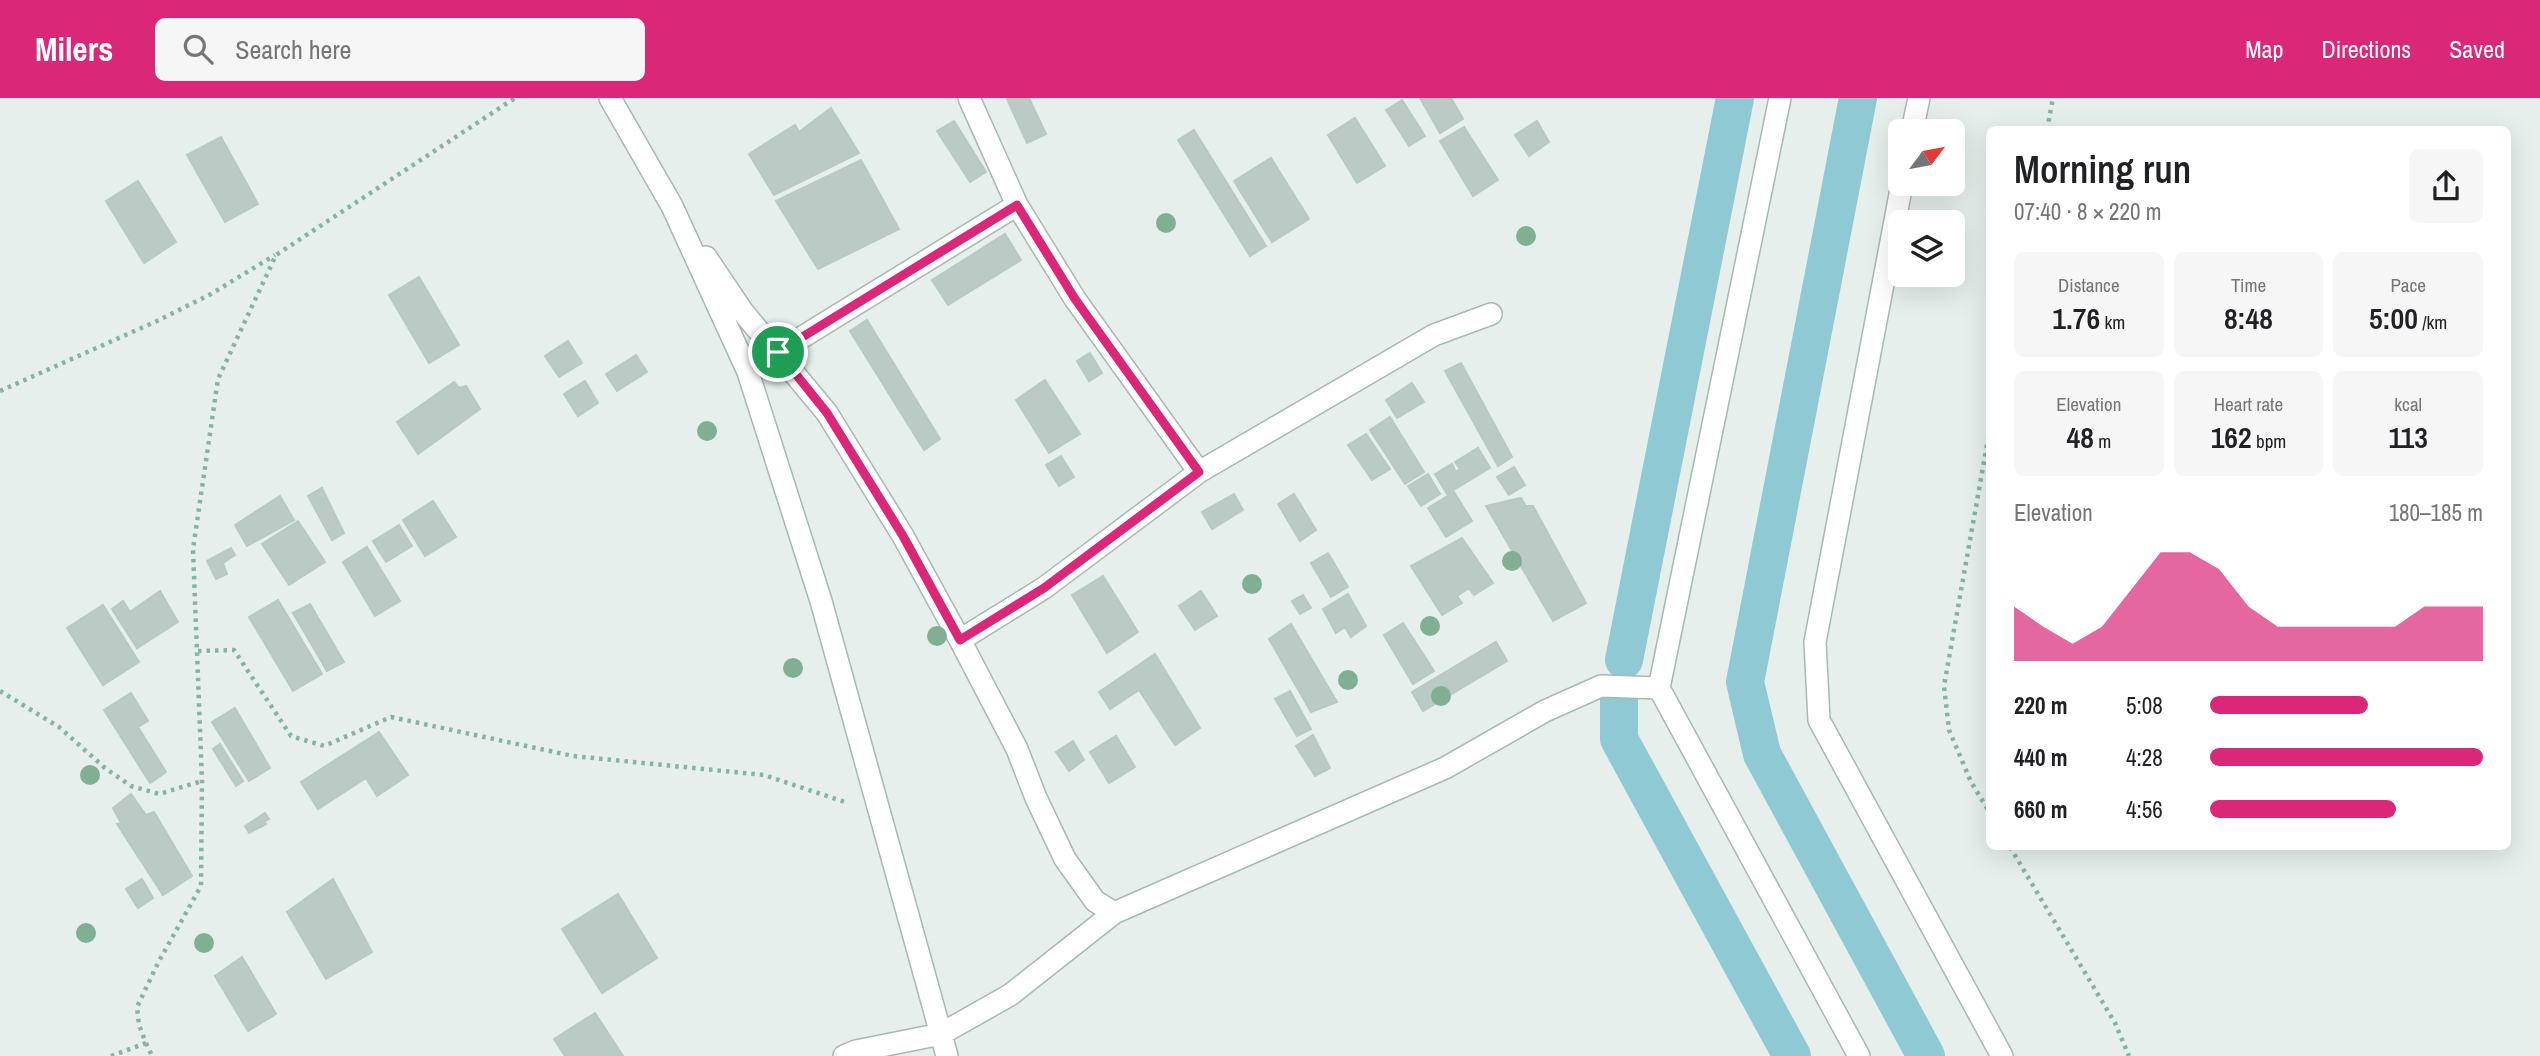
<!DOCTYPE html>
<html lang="en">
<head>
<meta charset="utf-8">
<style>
  :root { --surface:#fff; --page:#f6f6f6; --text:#202124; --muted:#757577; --accent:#db2777 }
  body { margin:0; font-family:"Archivo Narrow",sans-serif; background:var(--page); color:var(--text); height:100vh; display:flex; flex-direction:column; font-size:26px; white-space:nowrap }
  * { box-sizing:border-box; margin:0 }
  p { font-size:23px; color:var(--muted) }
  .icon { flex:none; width:38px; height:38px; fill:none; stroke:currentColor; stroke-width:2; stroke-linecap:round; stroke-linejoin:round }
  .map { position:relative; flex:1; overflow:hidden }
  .details { position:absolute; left:1986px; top:28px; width:525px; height:724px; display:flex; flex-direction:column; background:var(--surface); border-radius:10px; box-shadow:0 7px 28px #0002 }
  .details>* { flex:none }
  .needle { width:46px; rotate:58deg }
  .controls { position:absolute; left:1888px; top:21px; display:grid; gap:14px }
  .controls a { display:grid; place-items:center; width:77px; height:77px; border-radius:10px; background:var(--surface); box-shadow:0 7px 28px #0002; font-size:35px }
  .pin { position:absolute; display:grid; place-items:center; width:60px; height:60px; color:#fff; margin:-30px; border:4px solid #fff; border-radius:50%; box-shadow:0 2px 7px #0007 }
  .round { display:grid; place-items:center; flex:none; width:74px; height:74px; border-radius:10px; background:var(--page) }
  .summary { display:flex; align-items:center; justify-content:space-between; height:119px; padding:0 28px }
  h1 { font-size:38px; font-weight:600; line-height:52px }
  .stats { display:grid; grid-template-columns:repeat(3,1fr); gap:10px; height:119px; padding:7px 28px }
  .stats div { display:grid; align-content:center; border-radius:10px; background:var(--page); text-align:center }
  .stats b { font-size:30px; font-weight:600 }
  .stats small { font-size:19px; font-weight:400 }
  .stats p { font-size:19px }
  .chart { height:196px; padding:14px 28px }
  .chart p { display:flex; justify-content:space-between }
  .chart svg { width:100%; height:126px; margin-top:7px; fill:var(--accent); opacity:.7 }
  ul { padding:0 28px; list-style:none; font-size:23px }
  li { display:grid; grid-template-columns:112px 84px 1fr; align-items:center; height:52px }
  li i { height:18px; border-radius:9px; background:var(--accent) }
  header { display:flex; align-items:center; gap:42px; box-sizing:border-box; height:98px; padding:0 35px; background:var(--accent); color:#fff }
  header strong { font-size:33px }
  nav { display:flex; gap:38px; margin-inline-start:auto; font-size:24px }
  .search { width:490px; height:63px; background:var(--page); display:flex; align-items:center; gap:18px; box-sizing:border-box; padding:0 24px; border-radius:10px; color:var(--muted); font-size:26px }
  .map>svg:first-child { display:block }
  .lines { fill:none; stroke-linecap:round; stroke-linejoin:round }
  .canal { stroke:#8ec9d4; stroke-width:38 }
  .building { fill:#bbcac4; stroke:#b8c9c2; stroke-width:2 }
  .street-casing { stroke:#a8b8b2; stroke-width:24 }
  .path { stroke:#86b3a5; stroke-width:4.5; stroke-dasharray:3.5 5; stroke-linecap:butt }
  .street { stroke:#fff; stroke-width:21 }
  .tree { fill:#80af93 }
  .route-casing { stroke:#fff; stroke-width:14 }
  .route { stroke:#db2777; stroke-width:9 }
</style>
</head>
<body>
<header>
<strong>Milers</strong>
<div class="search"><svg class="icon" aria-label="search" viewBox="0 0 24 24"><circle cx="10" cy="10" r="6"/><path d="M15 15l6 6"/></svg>Search here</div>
<nav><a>Map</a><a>Directions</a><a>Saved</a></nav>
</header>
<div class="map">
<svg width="2540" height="958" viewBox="0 0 2540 958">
  <rect width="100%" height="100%" fill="#e6efeb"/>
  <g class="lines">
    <!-- canal -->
    <path class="canal" d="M1858,0L1745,584L1762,656L1926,958
      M1624,562L1735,0
      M1619,598V641L1792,958"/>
  </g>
  <!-- building -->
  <path class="building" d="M1029,0L1046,36L1027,45L1007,1Z
    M1420,0H1451L1463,21L1440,35Z
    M1402,2L1425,38L1409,48L1386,12Z
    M831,10L859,55L774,97L749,56L795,27L799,34Z
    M1355,20L1385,68L1357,85L1328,37Z
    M954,23L986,74L970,84L937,33Z
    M1537,23L1549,44L1529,58L1515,37Z
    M1464,29L1498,82L1473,98L1440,43Z
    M1194,32L1266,148L1250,158L1178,42Z
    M221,39L258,106L225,124L187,57Z
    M1271,60L1309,121L1272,144L1234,83Z
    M861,62L899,131L818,171L776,103Z
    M138,83L176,144L144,165L106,103Z
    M1005,136L1021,162L948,207L932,182Z
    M419,179L459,247L429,265L389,197Z
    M867,222L940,341L924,352L850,233Z
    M568,243L582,265L559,279L545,258Z
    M1090,255L1102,275L1089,283L1077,263Z
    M636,257L647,274L617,293L606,276Z
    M1461,265L1512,359L1498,368L1445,273Z
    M1045,282L1080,336L1049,355L1016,302Z
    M585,283L598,305L578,318L564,296Z
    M454,284L459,290L466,288L480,311L418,356L397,324Z
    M1412,285L1424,304L1397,320L1386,302Z
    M1390,319L1424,374L1405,386L1370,332Z
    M1366,336L1390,371L1372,382L1348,347Z
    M1478,350L1490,370L1447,396L1435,376L1452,366L1456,374L1460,371L1455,364Z
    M1061,358L1074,379L1059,388L1046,367Z
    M1514,369L1525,387L1509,397L1497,379Z
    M1428,376L1440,396L1421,408L1408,388Z
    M322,390L344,435L332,442L308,398Z
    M1454,394L1472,423L1446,439L1428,410Z
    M1234,396L1243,412L1212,431L1202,414Z
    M1294,396L1316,432L1300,443L1278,406Z
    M280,398L294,422L247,448L235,427Z
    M1521,400L1526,408H1533L1586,505L1553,523L1486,408Z
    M433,403L456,439L425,458L403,422Z
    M298,423L325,464L289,487L262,446Z
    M399,427L412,448L386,464L373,443Z
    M1462,440L1493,485L1474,497L1469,490L1457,498L1462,505L1442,517L1411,468Z
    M367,449L400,503L375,518L343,464Z
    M231,450L235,457L223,465L227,476L216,481L207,463Z
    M1328,455L1348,489L1331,499L1311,465Z
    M1103,478L1138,534L1107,555L1072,497Z
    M160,493L178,524L137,550L112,511L123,503L130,514Z
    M1201,493L1217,518L1195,532L1179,508Z
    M1348,496L1366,528L1351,539L1345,529L1336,535L1323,511Z
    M1303,497L1311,510L1300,516L1292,503Z
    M278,502L322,576L293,593L249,519Z
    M310,506L344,564L327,573L293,515Z
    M103,507L139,564L103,587L67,530Z
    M1403,525L1434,573L1413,586L1384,537Z
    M1291,526L1337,604L1311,614L1269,541Z
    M1496,544L1507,563L1423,613L1412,594Z
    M1155,556L1200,630L1175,647L1139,592L1110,611L1099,594Z
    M1290,593L1311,631L1297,638L1275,601Z
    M131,595L148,623L138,629L166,674L150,685L104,612Z
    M235,610L270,670L249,683L212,624Z
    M379,634L408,677L377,698L366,680L318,711L301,684Z
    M1313,637L1330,670L1315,678L1296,648Z
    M1116,638L1135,669L1109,685L1090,654Z
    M1073,643L1084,662L1069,673L1056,654Z
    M220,646L243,683L236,688L213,651Z
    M131,696L146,717L154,714L192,778L163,797L117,726L121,725L113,710Z
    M265,715L269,721L264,724L266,726L249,735L245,728Z
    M142,781L153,800L138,810L126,791Z
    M333,781L372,854L326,881L287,814Z
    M618,796L657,860L602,895L562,831Z
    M242,859L276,916L248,933L215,878Z
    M595,915L623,958H565L554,941Z"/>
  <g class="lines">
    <!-- street casing -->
    <g class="street-casing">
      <path id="street" d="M610,0L672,108L748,274L821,503L947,958
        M1780,0L1659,590L1859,958
        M1912,33L1919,0
        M1902,86L1815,544L1819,622L2002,958
        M1017,107L1075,201L1199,374L1434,237L1491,216
        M706,159L743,214L827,315L903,438L960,542L1017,651L1036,700L1065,761L1095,803L1114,815
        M778,254L1017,107L969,0
        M960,542L1044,490L1199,374
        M844,958L856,953L941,936L1010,897L1114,815L1445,670L1545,613L1601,588L1659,590"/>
    </g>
    <!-- path -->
    <path class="path" d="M2047,32L2053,0
      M0,293L157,223L211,196L275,157
      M1990,330L1944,588L1949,632L1971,684L1990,715
      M198,553L234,552L291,638L324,648L391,619L573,658L764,677L848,705
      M0,593L59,629L105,670L131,688L159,696L202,683
      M2010,749L2115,925L2129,958
      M146,945L152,958
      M111,958L146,945L139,927L137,909L158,865L201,788L202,683L193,451L218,281L276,157L515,0"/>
    <!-- street -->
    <use href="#street" class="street"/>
  </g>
  <!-- trees -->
  <g class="tree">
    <circle cx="1166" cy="125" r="10"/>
    <circle cx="1526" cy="138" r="10"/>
    <circle cx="707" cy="333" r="10"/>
    <circle cx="1512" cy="463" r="10"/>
    <circle cx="1252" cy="486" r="10"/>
    <circle cx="1430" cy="528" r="10"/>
    <circle cx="937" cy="538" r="10"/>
    <circle cx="793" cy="570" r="10"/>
    <circle cx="1348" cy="582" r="10"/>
    <circle cx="1441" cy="598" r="10"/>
    <circle cx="90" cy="677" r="10"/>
    <circle cx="86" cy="835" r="10"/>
    <circle cx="204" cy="845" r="10"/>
  </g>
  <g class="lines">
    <!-- route casing -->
    <g class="route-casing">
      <path id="route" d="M1017,107L1075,201L1199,374L1044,490L960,542L903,438L827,315L778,254Z"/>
    </g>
    <!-- route -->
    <use href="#route" class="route"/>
  </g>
</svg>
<div class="controls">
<a><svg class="needle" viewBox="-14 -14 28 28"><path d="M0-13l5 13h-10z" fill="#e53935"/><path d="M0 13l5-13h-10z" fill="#757577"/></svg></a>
<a><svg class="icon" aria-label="layers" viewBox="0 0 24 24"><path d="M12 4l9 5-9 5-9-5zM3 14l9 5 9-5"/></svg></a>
</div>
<div class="pin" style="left:778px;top:254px;background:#1e9e55"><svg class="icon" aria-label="arrive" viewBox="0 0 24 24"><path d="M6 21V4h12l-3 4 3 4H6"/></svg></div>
<section class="details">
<div class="summary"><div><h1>Morning run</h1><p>07:40 · 8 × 220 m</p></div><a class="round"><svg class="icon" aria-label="share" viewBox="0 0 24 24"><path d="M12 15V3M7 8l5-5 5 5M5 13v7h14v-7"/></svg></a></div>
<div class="stats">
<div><p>Distance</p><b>1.76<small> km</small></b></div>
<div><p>Time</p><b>8:48</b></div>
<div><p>Pace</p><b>5:00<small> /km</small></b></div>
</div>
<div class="stats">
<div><p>Elevation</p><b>48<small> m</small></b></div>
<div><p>Heart rate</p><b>162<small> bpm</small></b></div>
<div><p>kcal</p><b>113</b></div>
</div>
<div class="chart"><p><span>Elevation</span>180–185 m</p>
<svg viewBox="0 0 160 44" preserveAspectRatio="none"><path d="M0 44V25L10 32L20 38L30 32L40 19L50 6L60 6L70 12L80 25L90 32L100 32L110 32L120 32L130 32L140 25L150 25L160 25V44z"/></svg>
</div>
<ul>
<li><b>220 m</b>5:08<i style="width:58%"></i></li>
<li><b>440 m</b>4:28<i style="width:100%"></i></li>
<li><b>660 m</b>4:56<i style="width:68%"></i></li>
</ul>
</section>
</div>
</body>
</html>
